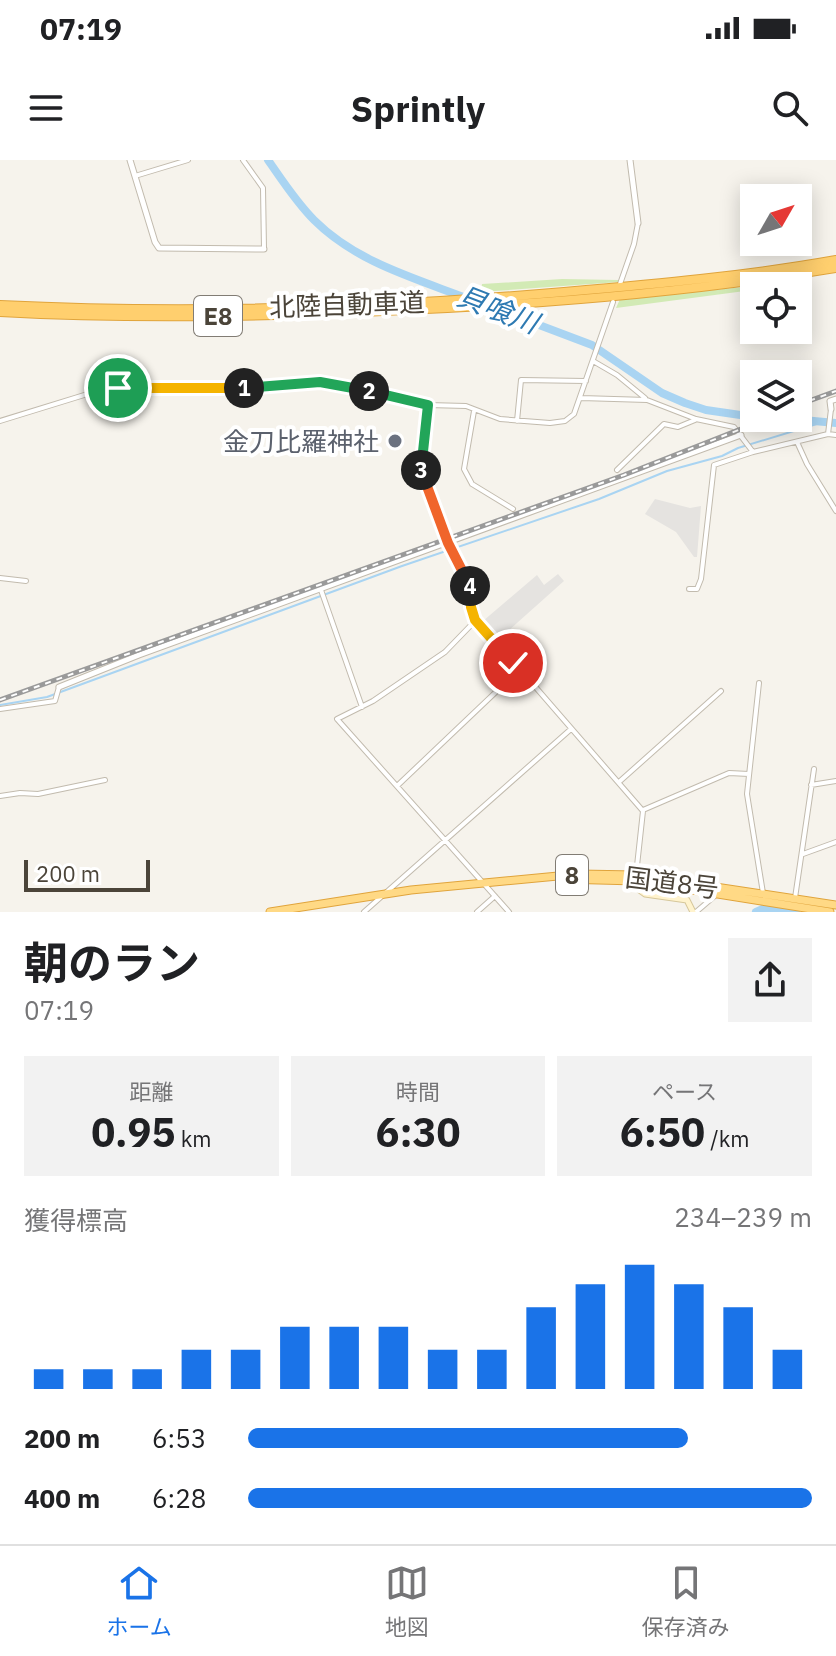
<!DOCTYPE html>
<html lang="ja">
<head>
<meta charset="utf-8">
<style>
  :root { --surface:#fff; --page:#f2f2f2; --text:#202124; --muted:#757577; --line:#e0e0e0; --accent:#1a73e8 }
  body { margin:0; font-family:"IBM Plex Sans","Noto Sans JP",sans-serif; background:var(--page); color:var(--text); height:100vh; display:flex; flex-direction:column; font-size:30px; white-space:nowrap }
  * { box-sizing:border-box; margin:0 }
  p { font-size:26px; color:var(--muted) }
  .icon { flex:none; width:44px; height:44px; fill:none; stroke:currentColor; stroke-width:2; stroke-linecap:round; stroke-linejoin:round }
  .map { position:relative; height:752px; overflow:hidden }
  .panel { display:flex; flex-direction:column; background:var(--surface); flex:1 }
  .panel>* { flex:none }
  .needle { width:52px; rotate:51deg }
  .tools { position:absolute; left:740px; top:24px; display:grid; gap:16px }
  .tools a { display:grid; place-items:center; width:72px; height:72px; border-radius:0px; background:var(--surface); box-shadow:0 4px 20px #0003; font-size:40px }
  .scale { position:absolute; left:24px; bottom:20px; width:126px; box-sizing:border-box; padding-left:8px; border:4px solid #4b4439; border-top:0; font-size:22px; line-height:28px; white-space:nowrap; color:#4b4439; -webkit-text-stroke:6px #fff; paint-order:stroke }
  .pin { position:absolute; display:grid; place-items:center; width:68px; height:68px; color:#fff; margin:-34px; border:4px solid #fff; border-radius:50%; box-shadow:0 2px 8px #0007 }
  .km { position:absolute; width:40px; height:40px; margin:-20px; border-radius:50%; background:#222; color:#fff; font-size:22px; line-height:40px; text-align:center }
  .round { display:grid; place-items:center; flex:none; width:84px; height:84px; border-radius:0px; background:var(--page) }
  .summary { display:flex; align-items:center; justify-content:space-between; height:136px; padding:0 24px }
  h1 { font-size:44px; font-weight:700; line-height:60px }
  .stats { display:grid; grid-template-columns:repeat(3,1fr); gap:12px; height:136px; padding:8px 24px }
  .stats div { display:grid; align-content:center; border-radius:0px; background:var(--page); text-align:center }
  .stats b { font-size:40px; font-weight:700 }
  .stats small { font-size:22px; font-weight:400 }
  .stats p { font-size:22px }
  .chart { height:224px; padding:16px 24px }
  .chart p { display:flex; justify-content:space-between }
  .chart svg { width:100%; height:144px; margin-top:8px; stroke:var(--accent); stroke-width:6 }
  ul { padding:0 24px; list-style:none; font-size:26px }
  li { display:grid; grid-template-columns:128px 96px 1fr; align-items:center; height:60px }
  li i { height:20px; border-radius:10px; background:var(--accent) }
  .status { display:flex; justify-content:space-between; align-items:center; height:56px; padding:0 40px; background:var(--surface); direction:ltr }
  .status svg { height:22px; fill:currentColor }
  header { display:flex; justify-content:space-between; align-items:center; height:104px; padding:0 24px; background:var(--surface); font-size:36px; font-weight:700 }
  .tabs { display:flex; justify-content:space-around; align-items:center; height:112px; border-top:2px solid var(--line); background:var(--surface); font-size:22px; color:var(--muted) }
  .tabs a { display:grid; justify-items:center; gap:4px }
  .tabs .selected { color:var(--accent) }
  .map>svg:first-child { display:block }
  .green { fill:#d2eab5 }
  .parking { fill:#e5e3e0 }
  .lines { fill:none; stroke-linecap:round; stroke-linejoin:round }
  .stream { stroke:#a9d4f2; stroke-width:2 }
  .river { stroke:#a9d4f2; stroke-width:8 }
  .minor-casing { stroke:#c2bbae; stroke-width:6 }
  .tertiary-casing { stroke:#c2bbae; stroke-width:7 }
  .secondary-casing { stroke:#d6c79b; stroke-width:7 }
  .trunk-casing { stroke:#e0a43c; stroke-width:9 }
  .motorway-casing { stroke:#e0a43c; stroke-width:10 }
  .minor { stroke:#fff; stroke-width:4 }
  .tertiary { stroke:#fff; stroke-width:5 }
  .secondary { stroke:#fff3cd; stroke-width:5 }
  .trunk { stroke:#ffd985; stroke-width:7 }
  .motorway { stroke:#ffcf6e; stroke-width:8 }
  .rail-casing { stroke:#9a9a9a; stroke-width:5 }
  .rail { stroke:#fff; stroke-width:2; stroke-dasharray:6; stroke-linecap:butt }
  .split-1-casing { stroke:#fff; stroke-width:16 }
  .split-2-casing { stroke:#fff; stroke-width:16 }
  .split-3-casing { stroke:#fff; stroke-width:16 }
  .split-4-casing { stroke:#fff; stroke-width:16 }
  .split-5-casing { stroke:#fff; stroke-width:16 }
  .split-1 { stroke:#f5b400; stroke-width:10 }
  .split-2 { stroke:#22a559; stroke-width:10 }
  .split-3 { stroke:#22a559; stroke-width:10 }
  .split-4 { stroke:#f0652b; stroke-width:10 }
  .split-5 { stroke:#f5b400; stroke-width:10 }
  .worship-dot { fill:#6b7280; stroke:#fff; stroke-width:3 }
  .labels { text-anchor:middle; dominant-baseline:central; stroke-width:8; stroke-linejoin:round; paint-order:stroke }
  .shield { fill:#fff; stroke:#817c74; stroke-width:2 }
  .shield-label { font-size:24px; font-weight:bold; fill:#4b4439 }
  .street-label { font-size:26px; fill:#4b4439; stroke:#fff }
  .worship-label { font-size:26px; fill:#5b616d; stroke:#fff; text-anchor:end }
  .water-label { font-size:28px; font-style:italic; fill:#2e7ab2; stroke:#fff }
</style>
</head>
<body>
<div class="status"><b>07:19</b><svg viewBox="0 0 49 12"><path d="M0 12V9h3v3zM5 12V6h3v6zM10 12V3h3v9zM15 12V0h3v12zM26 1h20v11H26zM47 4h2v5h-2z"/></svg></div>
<header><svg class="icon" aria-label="menu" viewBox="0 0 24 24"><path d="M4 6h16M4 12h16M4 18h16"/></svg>Sprintly<svg class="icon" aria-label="search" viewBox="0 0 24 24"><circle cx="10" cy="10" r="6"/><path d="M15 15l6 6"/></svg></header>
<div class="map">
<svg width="836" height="752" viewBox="0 0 836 752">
  <rect width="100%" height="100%" fill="#f6f3ec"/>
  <!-- green -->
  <path class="green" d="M562,119L618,120L619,122L481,132L482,124Z
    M744,127L745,131L616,148L620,139Z"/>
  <!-- parking -->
  <path class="parking" d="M655,339L690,348L701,346L697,397H694L676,372L645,354Z
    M558,414L564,421L498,480L483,461L537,415L544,425Z"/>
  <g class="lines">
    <!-- stream -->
    <path class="stream" d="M0,545L47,537L402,406L599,339L667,311L722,296L738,288L820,263"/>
    <!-- river -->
    <path class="river" d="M268,0C282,20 296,42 314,60C356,102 414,118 469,139
      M489,146L592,185L662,233L685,243L706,250L754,257
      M781,258L836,263
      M756,752L765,748L796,752"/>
    <!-- minor casing -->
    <g class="minor-casing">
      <path id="minor" d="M243,0L263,28L264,89
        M135,16L188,0
        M620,124L634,84L638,63
        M593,201L617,215L645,238
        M581,238L647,240L696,259L734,267L753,292
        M428,245L421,311L448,383L469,422L473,455L643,651L636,715
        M474,251L464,309L472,324L513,349
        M0,261L94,232L118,228H248L320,222L428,245L466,246L500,259L550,263L565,261L574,254L613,142
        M517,261L521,220L586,221
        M828,274L831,249
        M797,282L807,304L836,351
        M617,310L664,264L678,267L695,260
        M0,418L26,421
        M689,429H697L701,419L714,305L753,292L828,274L836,275
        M321,430L362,547
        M475,461L445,492L373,541L337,559L509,752
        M759,523L747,634L763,733
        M0,549L55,541L59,527
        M619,622L721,531
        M811,625L836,621
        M397,626L519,510
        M0,636L20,633L38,634L105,620
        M643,650L729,613L749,614
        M803,694L836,682
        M795,738L814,609
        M364,752L571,569
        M477,752L495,736
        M696,752L717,734"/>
    </g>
    <!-- tertiary casing -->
    <g class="tertiary-casing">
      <path id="tertiary" d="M130,0L155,82L159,88L264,89
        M630,0L638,63
        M831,249L830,241L836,239
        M59,527L139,495L741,275"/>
    </g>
    <!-- secondary casing -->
    <g class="secondary-casing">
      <path id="secondary" d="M636,721L638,729L645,734L687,740L693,752"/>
    </g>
    <!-- trunk casing -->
    <g class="trunk-casing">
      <path id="trunk" d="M561,719L636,721L830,752
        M270,752L411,730L579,714L636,715L836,745"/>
    </g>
    <!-- motorway casing -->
    <g class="motorway-casing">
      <path id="motorway" d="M0,145C188,154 377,148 564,132C655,124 746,116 836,100
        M0,152C127,159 255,157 383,151C534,145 686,133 836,108"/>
    </g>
    <!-- minor -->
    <use href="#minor" class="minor"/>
    <!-- tertiary -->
    <use href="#tertiary" class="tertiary"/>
    <!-- secondary -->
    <use href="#secondary" class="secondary"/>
    <!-- trunk -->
    <use href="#trunk" class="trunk"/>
    <!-- motorway -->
    <use href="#motorway" class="motorway"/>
    <!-- rail casing -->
    <g class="rail-casing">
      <path id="rail" d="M798,245L836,231
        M0,540L624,315L769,258"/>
    </g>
    <!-- rail -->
    <use href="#rail" class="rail"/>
  </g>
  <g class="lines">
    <!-- split-1 casing -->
    <g class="split-1-casing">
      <path id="split-1" d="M118,228H244"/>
    </g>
    <!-- split-2 casing -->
    <g class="split-2-casing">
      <path id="split-2" d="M244,228L320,222L369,231"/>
    </g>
    <!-- split-3 casing -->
    <g class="split-3-casing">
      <path id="split-3" d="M369,231L428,245L421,310"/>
    </g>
    <!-- split-4 casing -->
    <g class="split-4-casing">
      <path id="split-4" d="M421,310L448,383L470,426"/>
    </g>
    <!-- split-5 casing -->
    <g class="split-5-casing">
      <path id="split-5" d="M470,426L471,447L475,460L513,503"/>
    </g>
    <!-- split-1 -->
    <use href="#split-1" class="split-1"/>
    <!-- split-2 -->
    <use href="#split-2" class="split-2"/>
    <!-- split-3 -->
    <use href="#split-3" class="split-3"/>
    <!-- split-4 -->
    <use href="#split-4" class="split-4"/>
    <!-- split-5 -->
    <use href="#split-5" class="split-5"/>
  </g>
  <!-- markers -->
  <circle class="worship-dot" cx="395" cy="281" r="8"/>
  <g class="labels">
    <!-- shield labels -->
    <g class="shield">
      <rect x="194" y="136" width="48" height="40" rx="6"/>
      <rect x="556" y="695" width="32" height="40" rx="6"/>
    </g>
    <g class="shield-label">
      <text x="218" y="156">E8</text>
      <text x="572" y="715">8</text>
    </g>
    <!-- street labels -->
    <g class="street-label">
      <text transform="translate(347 144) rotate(-2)">北陸自動車道</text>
      <text transform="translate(672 722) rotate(7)">国道8号</text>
    </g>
    <!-- worship labels -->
    <g class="worship-label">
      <text x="379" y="281">金刀比羅神社</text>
    </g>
    <!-- water labels -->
    <g class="water-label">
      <text transform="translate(498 149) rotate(21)">貝喰川</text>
    </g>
  </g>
</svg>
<div class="tools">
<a><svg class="needle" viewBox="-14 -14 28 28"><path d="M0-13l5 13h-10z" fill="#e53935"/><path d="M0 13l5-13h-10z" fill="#757577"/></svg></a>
<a><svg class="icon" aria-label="locate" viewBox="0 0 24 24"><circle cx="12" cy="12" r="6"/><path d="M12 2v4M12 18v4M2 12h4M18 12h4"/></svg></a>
<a><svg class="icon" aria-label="layers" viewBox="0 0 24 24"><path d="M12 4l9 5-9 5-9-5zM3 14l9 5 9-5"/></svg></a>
</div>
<div class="scale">200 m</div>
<div class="pin" style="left:118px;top:228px;background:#1e9e55"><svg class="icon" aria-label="arrive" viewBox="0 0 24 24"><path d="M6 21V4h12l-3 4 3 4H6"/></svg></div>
<div class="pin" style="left:513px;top:503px;background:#d93025"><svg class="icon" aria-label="check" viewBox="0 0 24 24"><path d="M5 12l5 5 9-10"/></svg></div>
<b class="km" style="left:244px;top:228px">1</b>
<b class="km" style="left:369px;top:231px">2</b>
<b class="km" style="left:421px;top:310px">3</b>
<b class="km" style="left:470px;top:426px">4</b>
</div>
<section class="panel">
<div class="summary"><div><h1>朝のラン</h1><p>07:19</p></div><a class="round"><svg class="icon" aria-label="share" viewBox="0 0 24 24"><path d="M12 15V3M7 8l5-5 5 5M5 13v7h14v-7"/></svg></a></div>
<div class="stats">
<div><p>距離</p><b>0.95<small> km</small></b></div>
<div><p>時間</p><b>6:30</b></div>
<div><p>ペース</p><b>6:50<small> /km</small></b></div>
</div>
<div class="chart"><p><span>獲得標高</span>234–239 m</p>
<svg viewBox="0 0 160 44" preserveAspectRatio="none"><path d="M5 44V38M15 44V38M25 44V38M35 44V32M45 44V32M55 44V25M65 44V25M75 44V25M85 44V32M95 44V32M105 44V19M115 44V12M125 44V6M135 44V12M145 44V19M155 44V32"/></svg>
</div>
<ul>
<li><b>200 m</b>6:53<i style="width:78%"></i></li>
<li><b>400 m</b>6:28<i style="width:100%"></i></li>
</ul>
</section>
<nav class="tabs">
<a class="selected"><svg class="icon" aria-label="home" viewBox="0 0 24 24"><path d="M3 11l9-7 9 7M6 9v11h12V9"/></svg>ホーム</a>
<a><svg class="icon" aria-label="map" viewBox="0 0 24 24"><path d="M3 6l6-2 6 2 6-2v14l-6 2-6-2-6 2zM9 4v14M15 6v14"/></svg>地図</a>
<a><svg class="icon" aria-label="saved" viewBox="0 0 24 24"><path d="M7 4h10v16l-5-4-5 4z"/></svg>保存済み</a>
</nav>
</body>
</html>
